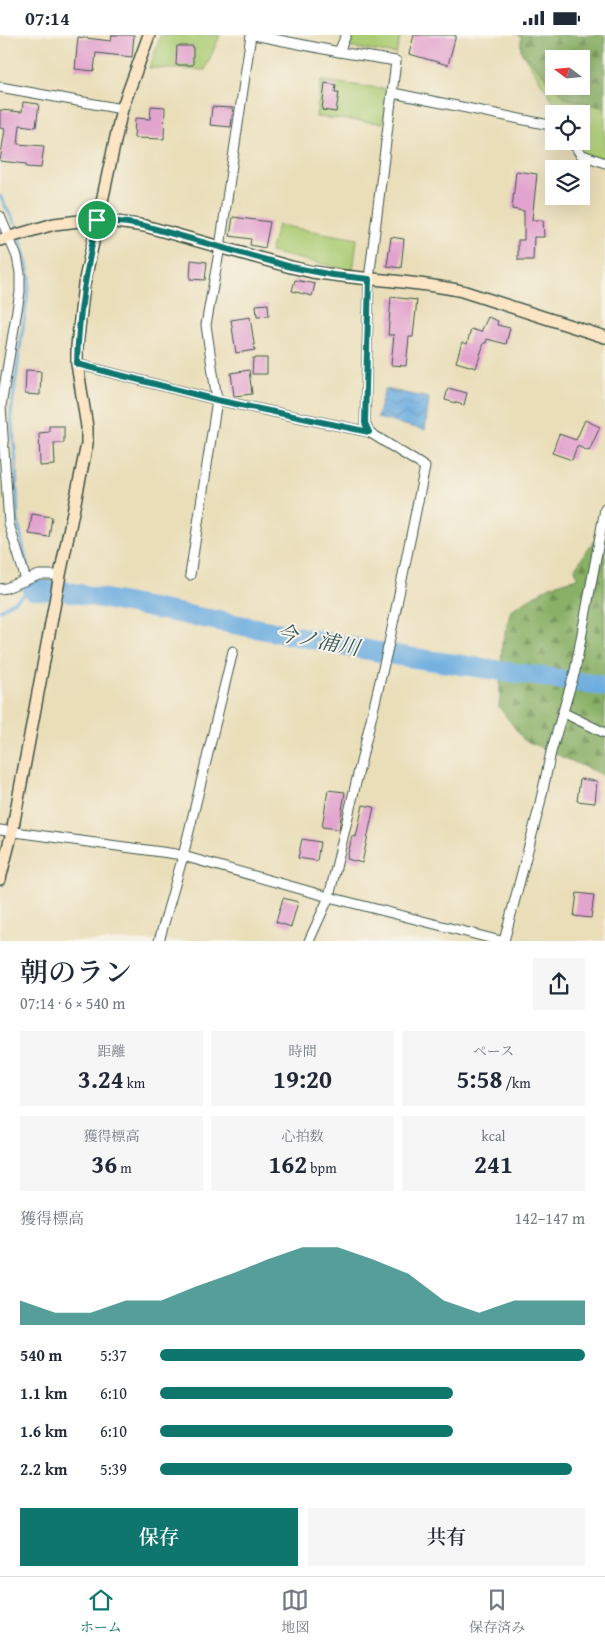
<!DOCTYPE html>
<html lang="ja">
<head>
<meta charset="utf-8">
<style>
  :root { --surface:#fff; --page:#f6f6f7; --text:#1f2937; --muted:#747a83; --line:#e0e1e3; --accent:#0f766e }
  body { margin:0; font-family:"Gentium Book Plus","Noto Serif JP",serif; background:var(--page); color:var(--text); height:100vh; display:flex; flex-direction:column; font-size:19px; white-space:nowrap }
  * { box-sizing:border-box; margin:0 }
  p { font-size:16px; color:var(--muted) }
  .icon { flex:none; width:28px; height:28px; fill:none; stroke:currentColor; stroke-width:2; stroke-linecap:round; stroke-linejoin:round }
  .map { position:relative; height:906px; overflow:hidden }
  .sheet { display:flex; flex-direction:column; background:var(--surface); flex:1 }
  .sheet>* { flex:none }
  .needle { width:32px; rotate:286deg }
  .buttons { position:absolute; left:545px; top:15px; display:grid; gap:10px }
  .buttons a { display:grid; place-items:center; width:45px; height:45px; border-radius:0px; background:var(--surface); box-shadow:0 5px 20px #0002; font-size:25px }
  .pin { position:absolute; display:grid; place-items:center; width:42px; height:42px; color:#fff; margin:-21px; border:2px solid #fff; border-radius:50%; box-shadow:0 1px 5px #0007 }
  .round { display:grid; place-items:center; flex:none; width:52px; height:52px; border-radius:0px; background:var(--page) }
  .overview { display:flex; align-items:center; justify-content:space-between; height:85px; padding:0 20px }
  h1 { font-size:28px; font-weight:600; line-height:38px }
  .figures { display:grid; grid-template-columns:repeat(3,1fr); gap:8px; height:85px; padding:5px 20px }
  .figures div { display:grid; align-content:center; border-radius:0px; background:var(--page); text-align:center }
  .figures b { font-size:25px; font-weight:600 }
  .figures small { font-size:14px; font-weight:400 }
  .figures p { font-size:14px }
  .chart { height:140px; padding:10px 20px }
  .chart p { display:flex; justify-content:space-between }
  .chart svg { width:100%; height:90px; margin-top:5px; fill:var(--accent); opacity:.7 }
  .button { display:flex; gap:10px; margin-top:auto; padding:10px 20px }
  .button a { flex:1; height:58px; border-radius:0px; background:var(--accent); color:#fff; font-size:20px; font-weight:600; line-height:58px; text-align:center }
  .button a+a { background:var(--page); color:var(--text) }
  ul { padding:0 20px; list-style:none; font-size:16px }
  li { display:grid; grid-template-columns:80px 60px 1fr; align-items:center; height:38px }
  li i { height:12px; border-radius:6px; background:var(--accent) }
  .status { display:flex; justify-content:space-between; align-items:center; height:35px; padding:0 25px; background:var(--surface); direction:ltr }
  .status svg { height:14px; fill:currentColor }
  .tabs { display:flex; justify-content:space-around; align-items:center; height:70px; border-top:1px solid var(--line); background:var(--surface); font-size:14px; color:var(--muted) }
  .tabs a { display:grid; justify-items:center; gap:2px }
  .tabs .active { color:var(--accent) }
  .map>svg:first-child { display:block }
  .green { fill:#accc74; stroke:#668454 }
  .forest { fill:url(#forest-firs); stroke:#54764d }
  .water { fill:url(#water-waves); stroke:#45748a }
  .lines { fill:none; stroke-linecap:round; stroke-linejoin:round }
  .stream { stroke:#6bacdf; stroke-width:3 }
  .river { stroke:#6bacdf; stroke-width:20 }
  .building { fill:#e2a3ce }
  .street-casing { stroke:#3d5548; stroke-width:11 }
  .secondary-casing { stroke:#3d5548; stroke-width:14 }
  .street { stroke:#fff; stroke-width:9 }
  .secondary { stroke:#fce5c4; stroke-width:11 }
  .route-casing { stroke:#fff; stroke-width:10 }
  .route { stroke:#0f766e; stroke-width:6 }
  .labels { text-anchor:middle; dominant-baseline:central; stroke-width:4; stroke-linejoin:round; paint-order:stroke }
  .water-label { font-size:21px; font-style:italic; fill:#32595f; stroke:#f7f3e8 }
</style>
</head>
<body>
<div class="status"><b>07:14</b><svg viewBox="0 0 49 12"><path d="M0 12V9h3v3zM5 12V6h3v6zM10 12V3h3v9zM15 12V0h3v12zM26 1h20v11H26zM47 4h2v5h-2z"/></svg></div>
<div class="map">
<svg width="605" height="906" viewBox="0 0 605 906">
  <defs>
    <pattern id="forest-firs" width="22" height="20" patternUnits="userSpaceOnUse" patternTransform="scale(1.25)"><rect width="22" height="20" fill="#89b066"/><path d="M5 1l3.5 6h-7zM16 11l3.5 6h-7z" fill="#6f9055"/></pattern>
    <pattern id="water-waves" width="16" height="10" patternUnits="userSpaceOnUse" patternTransform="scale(1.25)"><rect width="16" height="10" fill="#6bacdf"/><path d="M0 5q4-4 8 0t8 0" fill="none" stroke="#578db6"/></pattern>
  </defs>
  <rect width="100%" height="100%" fill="#f7f3e8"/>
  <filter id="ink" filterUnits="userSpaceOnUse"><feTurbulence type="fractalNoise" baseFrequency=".02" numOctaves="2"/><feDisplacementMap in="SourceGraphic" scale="10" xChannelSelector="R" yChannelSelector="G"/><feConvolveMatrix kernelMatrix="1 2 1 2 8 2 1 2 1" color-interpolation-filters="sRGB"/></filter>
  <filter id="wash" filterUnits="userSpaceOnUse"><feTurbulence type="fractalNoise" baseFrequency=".0096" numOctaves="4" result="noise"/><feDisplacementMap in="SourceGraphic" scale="20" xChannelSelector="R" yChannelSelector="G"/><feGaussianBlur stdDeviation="1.12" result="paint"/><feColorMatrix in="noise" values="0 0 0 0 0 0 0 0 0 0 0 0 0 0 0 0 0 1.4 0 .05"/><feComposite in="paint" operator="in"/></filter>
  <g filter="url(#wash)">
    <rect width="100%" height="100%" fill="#eadeb9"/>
    <!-- green -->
    <path class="green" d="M161,0H220L205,35L149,33Z
      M352,0H401L396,19L347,12Z
      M521,16L554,51L605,73V128L580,119L575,106H581V79H562Z
      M321,46L388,54L383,88L316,82Z
      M278,190L357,204L353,236L270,217Z"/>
    <!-- forest -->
    <path class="forest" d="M518,0H605V73L565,63L555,51H581V24H554V50L521,16V2Z
      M605,490V741L524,705L499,672L502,609L511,575L550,551L577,543L575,533Z"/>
    <!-- water -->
    <path class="water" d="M385,354L429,363L425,395L377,383Z"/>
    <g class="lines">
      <!-- stream -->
      <path class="stream" d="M0,161L19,196
        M0,575L32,555L18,486L16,427L11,379L30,242L20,202"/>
      <!-- river -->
      <path class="river" d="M32,555L64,556L394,620L605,651"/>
    </g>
    <g id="blocks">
      <!-- building -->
      <path class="building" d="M112,0H134L132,22L96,18L94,36L75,34L78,2L111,6Z
        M414,0H456L448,30L409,19Z
        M177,11H193V30H176Z
        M325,48L336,50L335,57H339L336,77L322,75Z
        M23,67L39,69L36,92L20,90L18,109L44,111L41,133L26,132V129L0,126L5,94L0,93V75L22,77Z
        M151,71L165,72L164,104L134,103L135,83L150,84Z
        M212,72L233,73L231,92L210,90Z
        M516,136L537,139L532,185H543L544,202H534L533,225H518V205H524V176L512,174Z
        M233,182L270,187L265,213L250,210L251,204L230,201Z
        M391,202L404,204L401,233L387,231Z
        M191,225L207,227L205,245L190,244Z
        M295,245L315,249L312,261L292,256Z
        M391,262L417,265L413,302H409L406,331L391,330L394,300H388Z
        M268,269L269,281L257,282L256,270Z
        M250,282L255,315L236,318L231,285Z
        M488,282L498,286L497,290L510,293L506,309L487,304L486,308H484L476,333L456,327L462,307L467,309L471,294L481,297Z
        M253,323H267V339H252Z
        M26,335L41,336L40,360L25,359Z
        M249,335L252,359L234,361L231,338Z
        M448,353L467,358L464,370L445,365Z
        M585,385L600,392L589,416L577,411L572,425L552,418L559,399L576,405Z
        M49,391H64V408H54L55,430L40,431L39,398L49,397Z
        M32,479L52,482L49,502L29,499Z
        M580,744L597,746L595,768L577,766Z
        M328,755L345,757L339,794L322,792Z
        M363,770L374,772L362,828L347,824L352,801L356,802Z
        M302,804L320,807L317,826L298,823Z
        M577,858L594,860L591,883L574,881Z
        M283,863L298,867L291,892L276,887Z"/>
    </g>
  </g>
  <g filter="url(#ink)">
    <use href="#blocks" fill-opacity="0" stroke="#3d5548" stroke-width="1"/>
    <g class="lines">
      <!-- street casing -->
      <g class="street-casing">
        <path id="street" d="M254,0L339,17L396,26L369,244L365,388L369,397L425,432L389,608L329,862L309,906
          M339,17L346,0
          M0,52L122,74
          M393,58L554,91
          M572,106L580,119L605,128
          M0,181L17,222L20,238V257L1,371L9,489L26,545
          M77,329L217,365L369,397
          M190,540L217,365L206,290L220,212L251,0
          M0,554L6,553L39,540H60
          M564,678L605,698
          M0,795L176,819L329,862L501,906
          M159,906L183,821L233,616
          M504,906L539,773L551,717L575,636L605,474"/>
      </g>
      <!-- secondary casing -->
      <g class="secondary-casing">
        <path id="secondary" d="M0,205L54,189L88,185L108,186L145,191L291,232L312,237C362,245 413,245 462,256L605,302
          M0,844L12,797L60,540L87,409V392L77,329V311L84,249L122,74L149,0"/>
      </g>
      <!-- street -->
      <use href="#street" class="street"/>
      <!-- secondary -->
      <use href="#secondary" class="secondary"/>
    </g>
  </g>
  <g class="lines" filter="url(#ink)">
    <!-- route casing -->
    <g class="route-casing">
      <path id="route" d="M97,185L128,188L145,191L291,232L333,240L369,244L365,388L369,397L217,365L77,329C78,280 87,233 97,185Z"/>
    </g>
    <!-- route -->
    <use href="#route" class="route"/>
  </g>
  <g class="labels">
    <!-- water labels -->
    <g class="water-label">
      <text transform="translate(318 605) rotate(11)">今ノ浦川</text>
    </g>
  </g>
</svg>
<div class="buttons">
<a><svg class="needle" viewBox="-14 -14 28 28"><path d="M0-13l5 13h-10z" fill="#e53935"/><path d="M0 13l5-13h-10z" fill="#747a83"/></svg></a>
<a><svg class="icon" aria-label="locate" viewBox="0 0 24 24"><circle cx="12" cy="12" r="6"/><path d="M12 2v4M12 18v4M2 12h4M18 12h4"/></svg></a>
<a><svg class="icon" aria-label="layers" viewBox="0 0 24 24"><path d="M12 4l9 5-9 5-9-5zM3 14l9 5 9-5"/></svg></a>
</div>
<div class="pin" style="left:97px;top:185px;background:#1e9e55"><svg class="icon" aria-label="arrive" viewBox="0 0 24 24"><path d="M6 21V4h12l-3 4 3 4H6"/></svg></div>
</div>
<section class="sheet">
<div class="overview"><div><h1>朝のラン</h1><p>07:14 · 6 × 540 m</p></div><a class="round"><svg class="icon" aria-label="share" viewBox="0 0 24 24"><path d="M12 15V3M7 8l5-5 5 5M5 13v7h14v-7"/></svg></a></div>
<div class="figures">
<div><p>距離</p><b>3.24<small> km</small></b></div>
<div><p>時間</p><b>19:20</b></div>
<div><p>ペース</p><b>5:58<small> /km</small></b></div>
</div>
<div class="figures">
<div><p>獲得標高</p><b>36<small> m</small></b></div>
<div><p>心拍数</p><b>162<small> bpm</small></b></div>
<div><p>kcal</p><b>241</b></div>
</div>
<div class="chart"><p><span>獲得標高</span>142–147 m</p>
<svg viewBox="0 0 160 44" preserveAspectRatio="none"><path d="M0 44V32L10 38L20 38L30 32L40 32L50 25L60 19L70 12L80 6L90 6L100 12L110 19L120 32L130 38L140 32L150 32L160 32V44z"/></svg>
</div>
<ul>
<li><b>540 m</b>5:37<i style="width:100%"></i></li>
<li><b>1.1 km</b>6:10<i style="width:69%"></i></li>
<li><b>1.6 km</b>6:10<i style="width:69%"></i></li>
<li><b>2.2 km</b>5:39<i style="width:97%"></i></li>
</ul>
<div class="button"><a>保存</a><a>共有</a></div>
</section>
<nav class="tabs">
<a class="active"><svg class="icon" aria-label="home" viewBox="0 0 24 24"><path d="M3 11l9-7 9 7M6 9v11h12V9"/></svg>ホーム</a>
<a><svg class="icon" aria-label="map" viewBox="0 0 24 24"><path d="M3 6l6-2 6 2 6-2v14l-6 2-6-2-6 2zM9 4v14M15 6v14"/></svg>地図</a>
<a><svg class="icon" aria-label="saved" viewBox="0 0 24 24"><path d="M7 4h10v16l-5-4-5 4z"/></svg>保存済み</a>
</nav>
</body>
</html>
